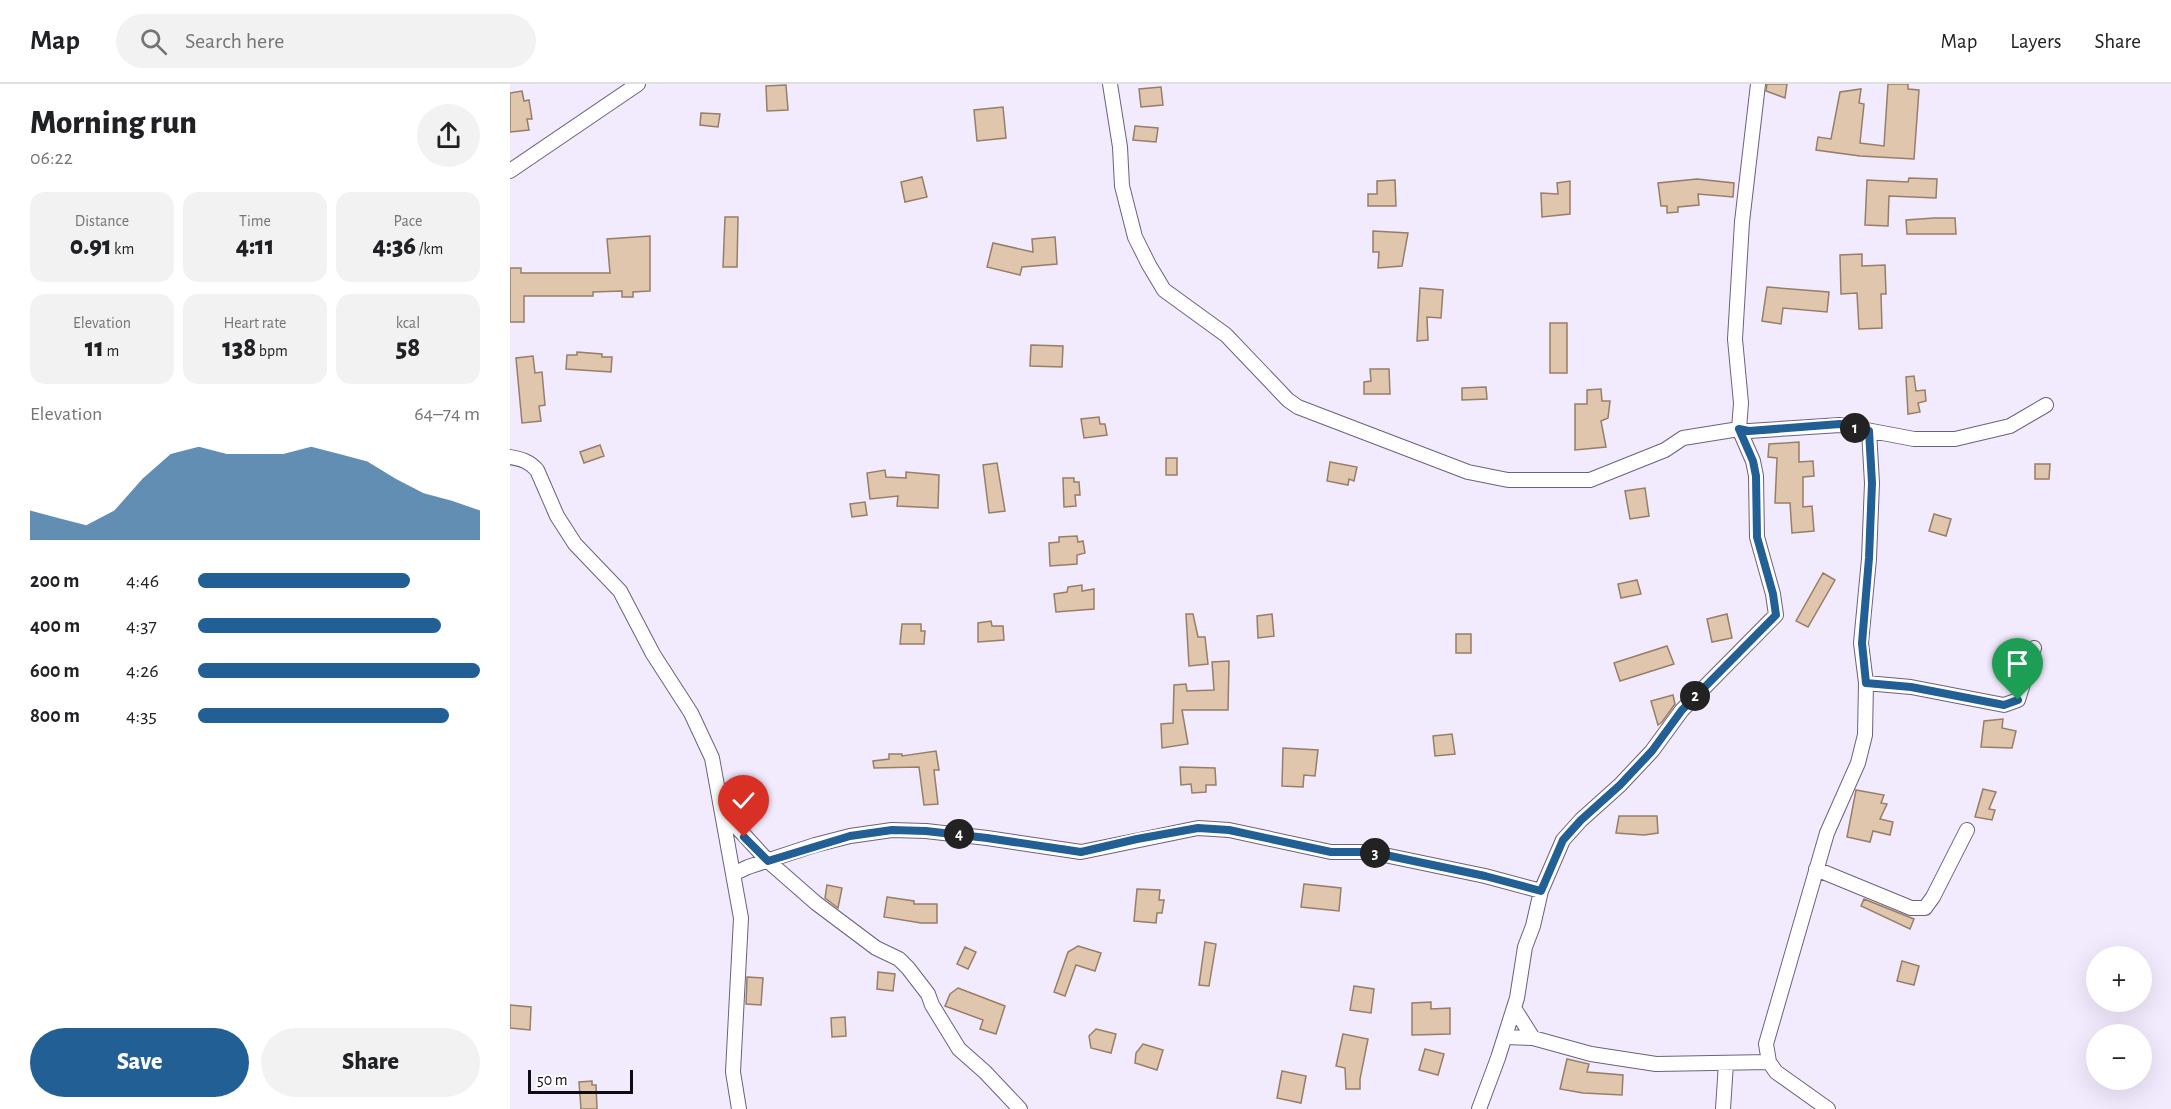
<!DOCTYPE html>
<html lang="en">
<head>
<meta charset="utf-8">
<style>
  :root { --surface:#fff; --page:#f2f2f2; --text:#202124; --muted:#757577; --line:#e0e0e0; --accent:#215f95 }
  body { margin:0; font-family:"Alegreya Sans",sans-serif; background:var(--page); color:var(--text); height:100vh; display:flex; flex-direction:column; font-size:22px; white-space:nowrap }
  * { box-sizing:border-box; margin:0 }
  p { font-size:20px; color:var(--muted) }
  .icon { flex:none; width:33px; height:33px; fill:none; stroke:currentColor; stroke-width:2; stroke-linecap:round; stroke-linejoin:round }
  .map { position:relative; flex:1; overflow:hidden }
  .panel { display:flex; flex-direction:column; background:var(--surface); width:510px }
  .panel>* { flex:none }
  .tools { position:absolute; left:1576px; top:862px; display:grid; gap:12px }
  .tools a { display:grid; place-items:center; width:66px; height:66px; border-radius:50%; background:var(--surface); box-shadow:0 6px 24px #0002; font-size:30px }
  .scale { position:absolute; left:18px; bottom:15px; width:105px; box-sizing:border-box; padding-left:6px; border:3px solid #0f0b15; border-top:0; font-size:16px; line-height:21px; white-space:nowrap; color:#0f0b15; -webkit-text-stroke:4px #fff; paint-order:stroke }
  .pin { position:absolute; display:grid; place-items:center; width:51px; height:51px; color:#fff; margin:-62px -26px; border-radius:50% 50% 50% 0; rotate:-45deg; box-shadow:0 0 6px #0007 }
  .pin .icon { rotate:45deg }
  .km { position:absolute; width:30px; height:30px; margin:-15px; border-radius:50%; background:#222; color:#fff; font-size:16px; line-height:30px; text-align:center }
  .round { display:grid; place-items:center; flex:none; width:63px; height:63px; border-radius:32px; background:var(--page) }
  .summary { display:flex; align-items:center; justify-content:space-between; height:102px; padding:0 30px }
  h1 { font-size:33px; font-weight:800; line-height:45px }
  .figures { display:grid; grid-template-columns:repeat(3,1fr); gap:9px; height:102px; padding:6px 30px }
  .figures div { display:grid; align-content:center; border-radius:15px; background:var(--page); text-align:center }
  .figures b { font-size:26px; font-weight:800 }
  .figures small { font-size:16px; font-weight:400 }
  .figures p { font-size:16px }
  .chart { height:168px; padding:12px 30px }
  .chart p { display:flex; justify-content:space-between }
  .chart svg { width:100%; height:108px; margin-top:6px; fill:var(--accent); opacity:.7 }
  .primary-button { display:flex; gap:12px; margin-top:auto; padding:12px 30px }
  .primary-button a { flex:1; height:69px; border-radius:36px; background:var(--accent); color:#fff; font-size:24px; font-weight:800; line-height:69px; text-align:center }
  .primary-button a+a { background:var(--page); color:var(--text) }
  ul { padding:0 30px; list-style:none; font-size:20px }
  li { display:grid; grid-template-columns:96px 72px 1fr; align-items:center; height:45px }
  li i { height:15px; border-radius:8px; background:var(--accent) }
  header { display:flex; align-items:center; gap:36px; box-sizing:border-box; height:84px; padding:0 30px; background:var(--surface); border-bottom:2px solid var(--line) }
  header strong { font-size:28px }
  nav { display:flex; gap:33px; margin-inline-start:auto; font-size:21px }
  .search { width:420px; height:54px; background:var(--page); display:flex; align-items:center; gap:15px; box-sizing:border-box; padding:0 21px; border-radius:33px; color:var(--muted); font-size:22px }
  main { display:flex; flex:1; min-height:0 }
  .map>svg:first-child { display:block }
  .building { fill:#e0c6ad; stroke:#967e67; stroke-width:1.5 }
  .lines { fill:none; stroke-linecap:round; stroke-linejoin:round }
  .street-casing { stroke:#6c617c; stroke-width:16 }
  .street { stroke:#fff; stroke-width:14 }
  .route-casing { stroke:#fff; stroke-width:12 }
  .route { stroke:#215f95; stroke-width:8 }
</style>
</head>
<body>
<header>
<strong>Map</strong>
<div class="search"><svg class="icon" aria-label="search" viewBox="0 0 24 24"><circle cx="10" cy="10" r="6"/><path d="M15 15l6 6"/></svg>Search here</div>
<nav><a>Map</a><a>Layers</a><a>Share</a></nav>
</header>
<main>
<section class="panel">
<div class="summary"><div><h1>Morning run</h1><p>06:22</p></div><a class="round"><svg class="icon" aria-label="share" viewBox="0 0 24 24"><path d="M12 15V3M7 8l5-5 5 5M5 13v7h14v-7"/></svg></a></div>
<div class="figures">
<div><p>Distance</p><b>0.91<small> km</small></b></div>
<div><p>Time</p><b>4:11</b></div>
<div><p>Pace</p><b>4:36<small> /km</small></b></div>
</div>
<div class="figures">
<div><p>Elevation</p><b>11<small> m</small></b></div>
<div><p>Heart rate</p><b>138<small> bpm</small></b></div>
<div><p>kcal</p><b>58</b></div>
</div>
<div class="chart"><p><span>Elevation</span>64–74 m</p>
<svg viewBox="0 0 160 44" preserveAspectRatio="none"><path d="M0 44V32L10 35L20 38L30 32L40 19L50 9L60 6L70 9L80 9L90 9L100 6L110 9L120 12L130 19L140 25L150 28L160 32V44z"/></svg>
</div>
<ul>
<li><b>200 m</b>4:46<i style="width:75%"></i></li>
<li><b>400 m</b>4:37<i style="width:86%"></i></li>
<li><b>600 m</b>4:26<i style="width:100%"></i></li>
<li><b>800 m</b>4:35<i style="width:89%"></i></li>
</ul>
<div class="primary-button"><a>Save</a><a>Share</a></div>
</section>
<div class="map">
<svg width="1661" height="1025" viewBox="0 0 1661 1025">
  <rect width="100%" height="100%" fill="#f2ebfe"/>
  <!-- building -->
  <path class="building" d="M1257,0H1277L1275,14L1256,7Z
    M1378,0H1398V5L1409,6L1404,75L1350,72L1306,66L1308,53L1321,55L1330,8L1351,5L1349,19L1354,20L1350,59L1374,62Z
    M276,1L278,26L257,27L256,2Z
    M651,3L653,21L631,23L629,5Z
    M12,7L14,17L19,16L22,35H17L19,46L0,48V9Z
    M493,23L496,54L467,57L464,26Z
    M191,29L210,30L208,43L190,41Z
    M625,42L648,44L646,58L623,56Z
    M412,93L417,113L395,118L391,98Z
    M1399,94L1427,95L1426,114L1379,112L1378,142L1355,141L1357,96L1398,98Z
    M1187,95L1224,99L1223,113L1188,110L1189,121L1168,123V128L1157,129V122H1151L1148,99Z
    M885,96L886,122H858V110H867V97Z
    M1060,97V130L1032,133L1031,109L1048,110L1047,99Z
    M215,133H228L227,183H213Z
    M1424,134H1445L1446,150H1397L1396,136Z
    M863,147L898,149L892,182L868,184L869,168H863Z
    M140,152V207L123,208V213H112V207L83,208V212H14V238H0V184H11V189H100L97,155Z
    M545,153L547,180L512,183L510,191L477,183L483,159L523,168L522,155Z
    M1352,170V182L1375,181L1376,210H1371L1372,244L1349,245L1347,209L1331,210L1330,171Z
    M1257,203L1319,208L1317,228L1273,224L1271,240L1252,237Z
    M910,204L933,206L931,234L917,233L918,256L907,257Z
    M1040,239H1057V289H1040Z
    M521,261L553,262L552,283L520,282Z
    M67,268L92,270V273H102L101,288L56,285L57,271H67Z
    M23,272L25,289L32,288L35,321L29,322L31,337L12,339L6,274Z
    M860,285H879L880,310H854V298L861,297Z
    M1404,292L1406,307L1415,306L1416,317L1408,319L1410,328L1398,330L1396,293Z
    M976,303L977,315L952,316V304Z
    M1091,305L1092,317H1100L1098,334L1091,337L1096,363L1065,366V320H1077V306Z
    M589,333L590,340H595L597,351L574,354L571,335Z
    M1289,358V378L1303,377L1304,392L1293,393V423L1302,422L1304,447L1282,449L1280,419H1265L1267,374L1258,373L1259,360Z
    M90,361L94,372L74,379L70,368Z
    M656,374H667V391H656Z
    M820,378L847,383L844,397L839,395L838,401L817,397Z
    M487,379L495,427L479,429L473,381Z
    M1525,380H1540L1539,395H1525Z
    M375,386L376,393L396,394V388L429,391L428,424L387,422L388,412L360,415L357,389Z
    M553,394H564V398H569L570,411H565L566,422L554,423Z
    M1135,404L1139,432L1120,435L1115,407Z
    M355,418L357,431L342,433L340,420Z
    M1424,430L1441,435L1436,452L1419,447Z
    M567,452L568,458L573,457L575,469L567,471V480L540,482L539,459L549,458V453Z
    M1313,489L1325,496L1298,543L1286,537Z
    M1127,496L1131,510L1111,514L1108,500Z
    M572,501V507L584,505V525L546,528L544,510L557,508L558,503Z
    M676,530H683L688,553H695L698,580L679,582Z
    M762,530L764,552L748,554L747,532Z
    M1217,530L1222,554L1202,558L1197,535Z
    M481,537L482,542H493L494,556L468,558V539Z
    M392,540H411V547H415L414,560H390Z
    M946,550H961V569H946Z
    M1157,562L1164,580L1110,597L1104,579Z
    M719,577L718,626H672L678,660L652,664L651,640L663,639L664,601L676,600L677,607L704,606L702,578Z
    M1163,611L1165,620L1152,638L1148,641L1141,617Z
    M1493,635L1492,644L1506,647L1502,664L1471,663L1474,637Z
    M942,650L945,670L925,672L923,652Z
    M773,664L808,666L805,692L794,691L793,703L772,702Z
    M426,667L429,686H424L428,720L414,721L409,683L364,684L363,677L379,675V670H392V672Z
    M670,683L705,684L706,701H696V708L682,709L681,700L671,701Z
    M1473,705L1486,708L1479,725L1485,726L1482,736L1465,733Z
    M1346,706L1374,711L1371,719L1377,720L1370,735L1383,738L1380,751L1363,747L1360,758L1337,753Z
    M1109,732H1147L1148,749L1134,751L1106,749Z
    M794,800L831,804L829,827L791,823Z
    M317,801L332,804L328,824L315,814Z
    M627,805L650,806L649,816H654L652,829H647L646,839L624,837Z
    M377,813L404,817V820H427V839H411L374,833Z
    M1354,815L1404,835L1400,845L1351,822Z
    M695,858L706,860L699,902L689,901Z
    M568,862L591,869L585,887L566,881L555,912L544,908L558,868Z
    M455,863L466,868L458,885L447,880Z
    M1392,877L1409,882L1404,901L1387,897Z
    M368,888L385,890L383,907L367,905Z
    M237,893L253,894L251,921L236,920Z
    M844,902L864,905L861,929L840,926Z
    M448,904L495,922L486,950L470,945L473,936L435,922L440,910Z
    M921,918V925L940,924V950L902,951V919Z
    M0,921L21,923L20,946L0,944Z
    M335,933L336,952L322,953L321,934Z
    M586,945L606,950L601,969L581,964L579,952Z
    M833,950L858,955L850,995V1005H836L835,984L826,982Z
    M633,960L653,966L647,986L625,979L626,969Z
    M915,965L934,970L928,991L909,986Z
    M1057,975L1079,980L1077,988L1113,991L1112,1011L1073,1009L1050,1005Z
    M772,987L796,992L791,1019L767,1014Z
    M82,997V1001H86L87,1025H71L69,998Z"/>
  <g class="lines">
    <!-- street casing -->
    <g class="street-casing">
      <path id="street" d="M600,0L610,63L612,102L625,153L639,181L654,206L716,251L778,316L788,323L958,388L998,396H1080L1155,366L1173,354L1229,345L1239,347L1330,341L1404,355H1445L1500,342L1536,321
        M0,87L128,0
        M0,373C11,375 19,377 27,386L47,432L65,460L110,507L143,570L181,629L202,674L231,834L223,988L229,1025
        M1356,599L1401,603L1494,621L1508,616L1524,564
        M212,727L258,777L306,819L366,864L389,875L398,884L418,910L422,921L449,965L475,988L510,1025
        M1306,785L1401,824H1415L1423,813L1457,746
        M223,790L238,783L305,761L340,752L382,746L416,747L477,754L571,768L688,744L719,746L821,768H860L975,792L1031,807
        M1004,924L1023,954
        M995,953L1023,954L1081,970L1146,980L1259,978
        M969,1025L988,974L1007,914L1015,863L1023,842L1031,807L1053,756L1071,736L1110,701L1142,667L1172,626L1266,531L1263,510L1247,453L1246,392L1243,377L1229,345L1231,319L1225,255L1232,138L1248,0
        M1213,1025L1216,979
        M1318,1025L1266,988L1259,978L1256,960L1317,749L1348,679L1355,651L1356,599L1351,559L1359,475L1362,399L1359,347"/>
    </g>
    <!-- street -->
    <use href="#street" class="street"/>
  </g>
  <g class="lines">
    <!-- route casing -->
    <g class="route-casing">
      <path id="route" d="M234,753L258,777L340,752L382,746L416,747L477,754L571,768L627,755L688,744L719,746L821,768H861L975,792L1031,807L1053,756L1071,736L1110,701L1142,667L1172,626L1266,531L1263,510L1247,453L1246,392L1243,377L1229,345L1239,347L1330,340L1359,347L1362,399L1359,474L1352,559L1356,599L1401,603L1494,621L1508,616"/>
    </g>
    <!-- route -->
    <use href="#route" class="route"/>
  </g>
</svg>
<div class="tools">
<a>+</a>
<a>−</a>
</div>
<div class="scale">50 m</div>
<div class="pin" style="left:1508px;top:616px;background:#1e9e55"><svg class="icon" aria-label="arrive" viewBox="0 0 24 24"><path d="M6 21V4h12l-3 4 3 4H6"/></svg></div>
<div class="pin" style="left:234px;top:753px;background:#d93025"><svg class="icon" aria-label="check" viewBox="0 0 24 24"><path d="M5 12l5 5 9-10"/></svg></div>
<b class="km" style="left:1345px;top:344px">1</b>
<b class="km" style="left:1185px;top:612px">2</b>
<b class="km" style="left:865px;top:769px">3</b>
<b class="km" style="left:449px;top:750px">4</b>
</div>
</main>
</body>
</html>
